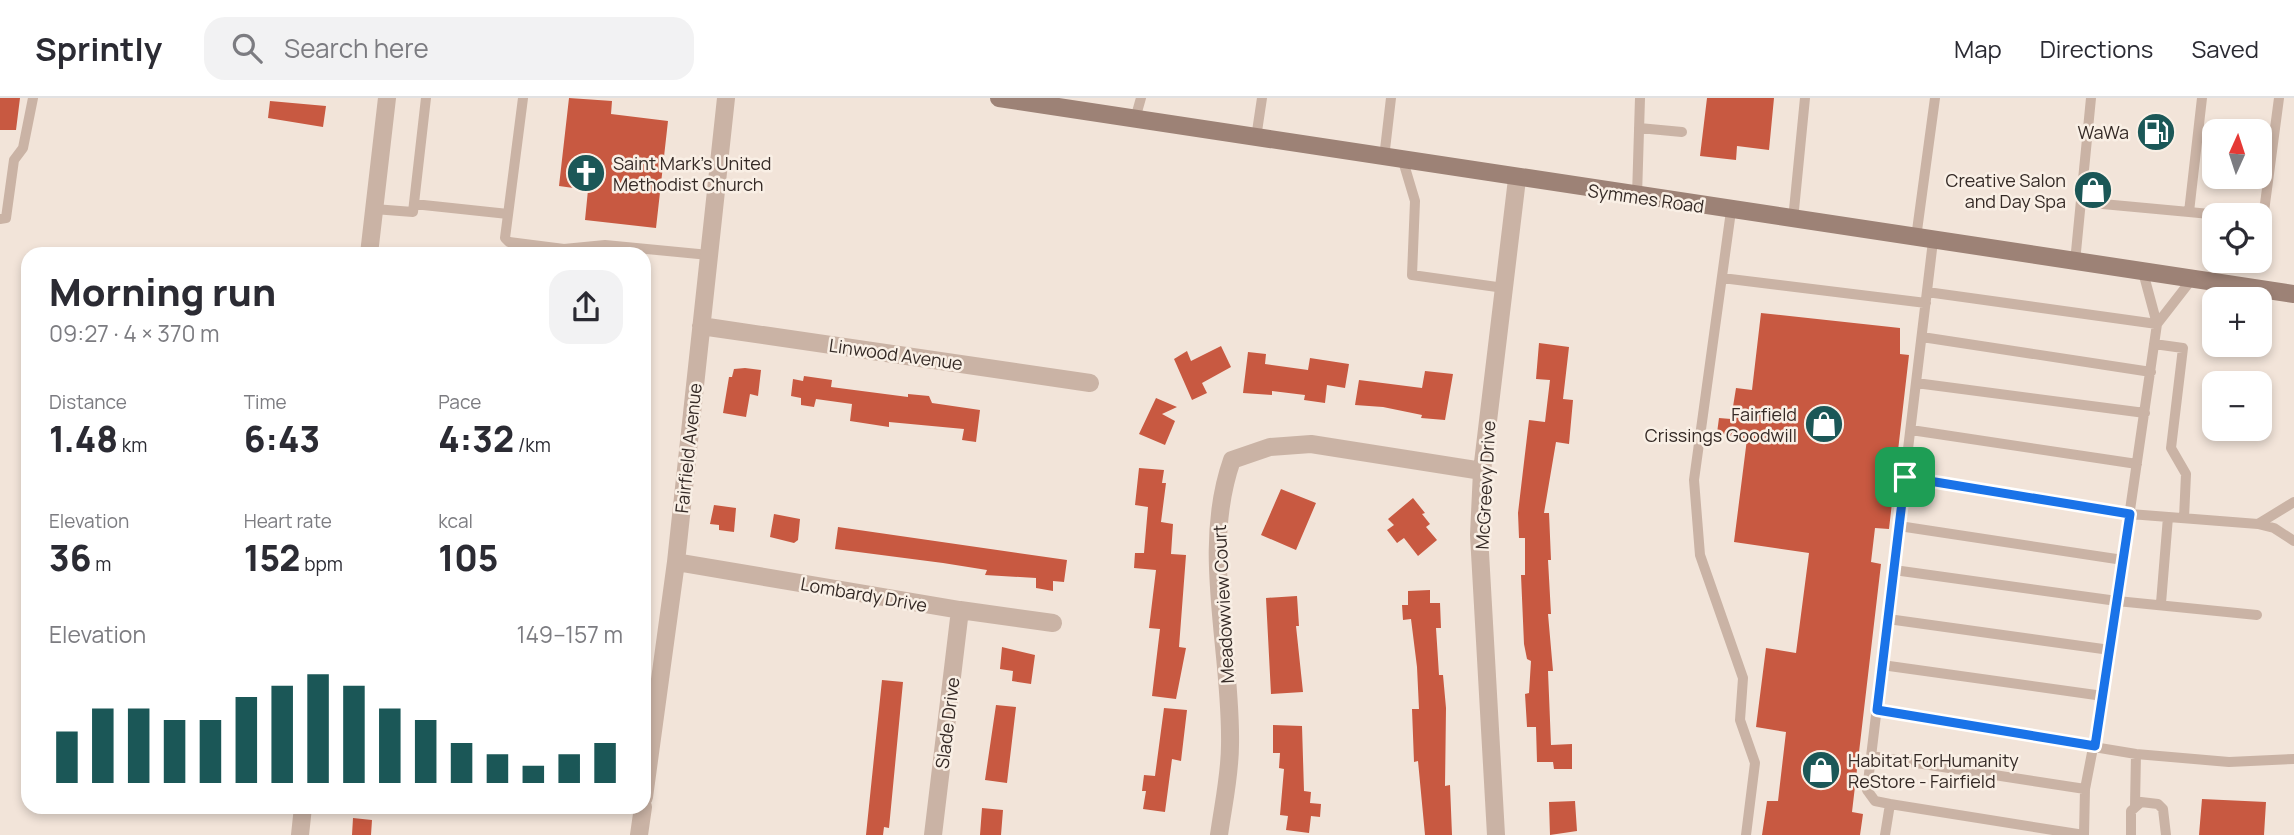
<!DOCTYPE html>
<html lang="en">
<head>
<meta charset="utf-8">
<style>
  :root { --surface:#fff; --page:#f2f2f3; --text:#2b2b33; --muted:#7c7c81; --line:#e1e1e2; --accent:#1b5757 }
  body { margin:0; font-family:Manrope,sans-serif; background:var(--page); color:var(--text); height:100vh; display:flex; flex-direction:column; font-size:26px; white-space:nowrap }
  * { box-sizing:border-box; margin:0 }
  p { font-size:23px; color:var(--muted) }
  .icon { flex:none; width:38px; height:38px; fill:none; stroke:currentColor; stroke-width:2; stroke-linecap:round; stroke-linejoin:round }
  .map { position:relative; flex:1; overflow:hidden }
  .details { position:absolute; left:21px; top:149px; width:630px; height:567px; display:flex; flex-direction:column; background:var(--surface); border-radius:21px; box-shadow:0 4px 10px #0003 }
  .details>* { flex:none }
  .needle { width:46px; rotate:3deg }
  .tools { position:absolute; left:2202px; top:21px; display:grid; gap:14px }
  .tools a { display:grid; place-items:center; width:70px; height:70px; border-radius:14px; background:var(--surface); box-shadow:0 4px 10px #0003; font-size:35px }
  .pin { position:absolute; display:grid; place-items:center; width:60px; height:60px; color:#fff; margin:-30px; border-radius:14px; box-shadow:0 4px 10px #0006 }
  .round { display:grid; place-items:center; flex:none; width:74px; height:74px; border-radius:21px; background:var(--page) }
  .headline { display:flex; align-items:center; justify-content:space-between; height:119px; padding:0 28px }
  h1 { font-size:38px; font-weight:800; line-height:52px }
  .figures { display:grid; grid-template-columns:repeat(3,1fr); gap:10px; height:119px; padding:7px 28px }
  .figures div { display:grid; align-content:center }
  .figures b { font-size:35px; font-weight:800 }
  .figures small { font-size:19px; font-weight:400 }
  .figures p { font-size:19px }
  .chart { height:196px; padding:14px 28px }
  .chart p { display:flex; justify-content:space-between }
  .chart svg { width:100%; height:126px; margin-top:7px; stroke:var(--accent); stroke-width:6 }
  header { display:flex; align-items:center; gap:42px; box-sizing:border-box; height:98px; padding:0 35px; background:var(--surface); border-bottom:2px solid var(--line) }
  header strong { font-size:33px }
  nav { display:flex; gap:38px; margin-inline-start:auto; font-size:24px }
  .search { width:490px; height:63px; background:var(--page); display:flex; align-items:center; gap:18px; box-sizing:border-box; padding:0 24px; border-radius:21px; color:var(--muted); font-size:26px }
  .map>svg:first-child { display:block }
  .building { fill:#c85941 }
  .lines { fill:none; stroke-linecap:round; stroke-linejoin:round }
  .service { stroke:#cab3a5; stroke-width:10 }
  .minor { stroke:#cab3a5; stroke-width:18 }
  .secondary { stroke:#9d8276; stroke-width:18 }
  .route-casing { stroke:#fff; stroke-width:14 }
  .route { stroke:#1a73e8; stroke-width:9 }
  .labels { text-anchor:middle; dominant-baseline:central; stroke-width:5; stroke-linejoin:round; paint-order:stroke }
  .poi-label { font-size:18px; fill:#352a26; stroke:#f9efe5; text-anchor:end }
  .street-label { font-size:18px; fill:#352a26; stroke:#f9efe5 }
</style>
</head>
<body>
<header>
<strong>Sprintly</strong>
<div class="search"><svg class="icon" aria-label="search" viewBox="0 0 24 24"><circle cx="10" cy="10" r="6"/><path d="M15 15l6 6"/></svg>Search here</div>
<nav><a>Map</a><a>Directions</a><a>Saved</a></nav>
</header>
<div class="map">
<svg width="2294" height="737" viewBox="0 0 2294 737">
  <rect width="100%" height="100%" fill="#f2e4d9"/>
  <!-- building -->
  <path class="building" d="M0,0H20L16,32H0Z
    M569,0L612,3L611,16L668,23L656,130L585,122L588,92L559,88Z
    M1707,0H1774L1769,52L1737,48L1736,62L1700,58Z
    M270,3L326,8L323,29L268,20Z
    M1761,215L1900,230V256L1909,257L1889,431L1875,430L1871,464L1881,466L1852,714L1863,716L1860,737H1762L1767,703H1778L1786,634L1756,629L1766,550L1796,555L1809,455L1734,444L1747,341L1717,335L1719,320L1731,321L1736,290L1752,292Z
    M1539,245L1569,249L1563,301L1573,302L1569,346L1556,344L1544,415H1549L1551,462H1548L1551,516H1548L1553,573H1548L1551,647L1572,646V671H1554L1553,664H1537L1536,629H1527L1525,596L1529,595L1531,563L1527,561L1524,546L1521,477H1525V440H1519L1518,415L1529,322L1545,324L1550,282L1536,281Z
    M1221,248L1231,269L1202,285L1207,295L1192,302L1174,261L1187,253L1191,263Z
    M1248,254L1266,256L1265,266L1308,272L1310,260L1349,266L1345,290L1327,287L1325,305L1304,302L1305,297L1272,293V297L1243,295Z
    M745,270L761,272L758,298L750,296L746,319L723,315L729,279H732L734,271Z
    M1425,273L1453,276L1445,322L1421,320L1422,317L1383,309L1355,307L1359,282L1422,290Z
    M804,278L832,282L831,289L908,299V296L929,298L932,305L980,312L976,344L962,342L964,331L889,324V329L850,323L852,306L816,301L814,309L801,307V300L791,298L793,281L803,283Z
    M1156,300L1177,309L1162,316L1175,323L1165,347L1139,336Z
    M1139,370L1164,372L1162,385H1166L1161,424L1173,426L1171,456L1186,457L1179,549L1186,550L1176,601L1152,598L1160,531L1149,530L1156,472L1134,470L1135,455H1144L1148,409L1135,407Z
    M1281,391L1316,405L1296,452L1261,437Z
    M1413,400L1425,415L1422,416L1430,426L1426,429L1437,442L1418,458L1404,440L1397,445L1387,432L1394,427L1388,421Z
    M714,407L736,410L734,434L719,432V427L710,426Z
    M774,416L800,421L798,442L794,445L770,439Z
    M838,429L1067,462L1064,484L1053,483V493L1036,490V480L985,477L987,472L943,465L835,451Z
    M1430,492V505H1440L1441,530H1436L1439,577H1443L1446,610L1445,688L1450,687L1452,737H1425L1418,663L1414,664L1412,611H1419L1417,569L1411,521L1403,522L1402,507H1408V493Z
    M1297,498L1299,528H1296L1303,594L1271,596L1266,500Z
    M1002,549L1035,557L1031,586L1012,583L1013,573L1000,571Z
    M882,582L903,584L889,730L884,729L883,737H866Z
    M996,607L1016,609L1007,685L985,682Z
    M1164,610L1187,612L1181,663L1172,661L1165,714L1143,711L1146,693H1142L1144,677L1155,678Z
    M1273,627L1302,628L1304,693L1311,694L1310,705L1321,706L1320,719L1311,718L1309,735L1286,732L1288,718L1280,717L1284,671L1279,670L1280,655H1273Z
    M2202,701L2266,704L2264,737H2199Z
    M1575,703L1577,733L1550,737L1549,704Z
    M982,710L1003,712L1001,737H980Z
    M353,720L372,722L371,737H352Z"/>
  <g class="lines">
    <!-- service -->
    <path class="service" d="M523,0L505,140L509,144L564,151L605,147L709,157
      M1135,21L1141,0
      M1639,30L1682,34
      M1256,40L1262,0
      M1384,60L1391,0
      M1403,63L1415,103L1412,177L1504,190
      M1637,98L1640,0
      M2081,104L2189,114L2202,0
      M414,106L508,116
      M374,111L413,114L426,0
      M1731,113L1694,382L1700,457L1743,580L1740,622L1755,665L1746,737
      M2189,114L2220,117
      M0,121L6,120L14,62L23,50L33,0
      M2259,121H2263L2279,0
      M1793,122L1805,0
      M1916,140L1935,0
      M2075,164L2091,0
      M1722,180L1926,205
      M1927,194L2157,226
      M2157,226L2192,181
      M1922,239L2151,274
      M2154,246L2183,250L2171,350L2186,376L2184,420
      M1916,285L2145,315
      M1911,332L2137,366
      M1905,379L2130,416L2258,426L2274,430L2294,443
      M2258,426L2294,404
      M1899,428L2123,462
      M1894,472L2117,503L2257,517
      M2161,505L2168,419
      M1888,521L2110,552
      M1882,567L2103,598
      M1877,613L2136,656L2229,664L2294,661
      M1871,658L2085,691
      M1890,706L2084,737
      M2135,708L2136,656
      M1885,737L1890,706L1875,703L1867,692L1933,143
      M2084,737L2085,691L2103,598L2157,226L2143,174
      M2131,737V713L2141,704L2158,706L2163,711L2166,737"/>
    <!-- minor -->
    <path class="minor" d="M369,156L387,0
      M701,228L1090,285
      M676,464L960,512L1053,525
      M644,699L676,464L726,0
      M300,737L303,709
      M639,737L643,709
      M933,737L960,512
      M1219,737C1223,708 1230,677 1230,647C1232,553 1200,452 1232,362L1270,349L1311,346L1482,373
      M1496,737L1479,437L1482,373L1517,81"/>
    <!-- secondary -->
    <path class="secondary" d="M999,0L2294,196"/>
  </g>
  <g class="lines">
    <!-- route casing -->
    <g class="route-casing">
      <path id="route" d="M1905,379L2130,416L2095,648L1877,612Z"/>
    </g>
    <!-- route -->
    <use href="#route" class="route"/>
  </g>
  <!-- icons -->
  <defs>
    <g id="fuel-disc" transform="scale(2.0125)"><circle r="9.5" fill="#1b5757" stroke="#f9efe5"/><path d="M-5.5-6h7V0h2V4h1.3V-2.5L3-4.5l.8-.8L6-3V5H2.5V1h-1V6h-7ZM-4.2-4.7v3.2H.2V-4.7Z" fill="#fff"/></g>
    <g id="church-disc" transform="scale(2.0125)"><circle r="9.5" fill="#1b5757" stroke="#f9efe5"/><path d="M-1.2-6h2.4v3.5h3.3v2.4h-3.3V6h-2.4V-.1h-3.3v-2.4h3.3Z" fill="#fff"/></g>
    <g id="shop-disc" transform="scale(2.0125)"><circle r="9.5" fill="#1b5757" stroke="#f9efe5"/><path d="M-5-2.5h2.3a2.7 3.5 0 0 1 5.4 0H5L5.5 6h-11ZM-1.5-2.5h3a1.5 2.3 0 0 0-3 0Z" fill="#fff"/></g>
  </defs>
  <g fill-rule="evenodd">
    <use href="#fuel-disc" x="2156" y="34"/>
    <use href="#church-disc" x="586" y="75"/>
    <use href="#shop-disc" x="2093" y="92"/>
    <use href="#shop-disc" x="1824" y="326"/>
    <use href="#shop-disc" x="1821" y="672"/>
  </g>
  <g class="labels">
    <!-- poi labels -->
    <g class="poi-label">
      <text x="2129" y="34">WaWa</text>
      <text x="613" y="65" text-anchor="start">Saint Mark’s United<tspan x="613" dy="21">Methodist Church</tspan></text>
      <text x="2066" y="82">Creative Salon<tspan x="2066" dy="21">and Day Spa</tspan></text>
      <text x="1797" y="316">Fairfield<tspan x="1797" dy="21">Crissings Goodwill</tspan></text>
      <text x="1848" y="662" text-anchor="start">Habitat ForHumanity<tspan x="1848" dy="21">ReStore - Fairfield</tspan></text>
    </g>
    <!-- street labels -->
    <g class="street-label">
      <text transform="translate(1646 100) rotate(8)">Symmes Road</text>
      <text transform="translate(896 256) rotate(8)">Linwood Avenue</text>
      <text transform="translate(688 350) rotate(-84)">Fairfield Avenue</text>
      <text transform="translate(1485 387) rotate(-87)">McGreevy Drive</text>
      <text transform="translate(864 496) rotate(10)">Lombardy Drive</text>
      <text transform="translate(1223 506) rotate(-93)">Meadowview Court</text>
      <text transform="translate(947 625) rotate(-83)">Slade Drive</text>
    </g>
  </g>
</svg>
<div class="tools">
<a><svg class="needle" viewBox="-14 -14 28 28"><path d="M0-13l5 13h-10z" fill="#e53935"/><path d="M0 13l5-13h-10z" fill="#7c7c81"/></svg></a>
<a><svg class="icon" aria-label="locate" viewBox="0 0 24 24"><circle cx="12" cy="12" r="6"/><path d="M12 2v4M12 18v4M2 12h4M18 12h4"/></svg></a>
<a>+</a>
<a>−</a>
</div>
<div class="pin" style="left:1905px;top:379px;background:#1e9e55"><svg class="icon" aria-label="arrive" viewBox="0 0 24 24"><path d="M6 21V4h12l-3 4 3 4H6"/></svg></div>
<section class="details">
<div class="headline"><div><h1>Morning run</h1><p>09:27 · 4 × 370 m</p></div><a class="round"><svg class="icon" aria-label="share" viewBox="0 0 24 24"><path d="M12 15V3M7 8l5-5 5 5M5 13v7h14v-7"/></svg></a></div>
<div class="figures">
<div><p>Distance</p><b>1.48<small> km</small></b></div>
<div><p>Time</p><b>6:43</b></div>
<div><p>Pace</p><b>4:32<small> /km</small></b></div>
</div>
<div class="figures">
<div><p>Elevation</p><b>36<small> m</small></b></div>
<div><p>Heart rate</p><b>152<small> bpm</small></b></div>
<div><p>kcal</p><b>105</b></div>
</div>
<div class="chart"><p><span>Elevation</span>149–157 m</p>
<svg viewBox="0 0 160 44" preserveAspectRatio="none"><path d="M5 44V26M15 44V18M25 44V18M35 44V22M45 44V22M55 44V14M65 44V10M75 44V6M85 44V10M95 44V18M105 44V22M115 44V30M125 44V34M135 44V38M145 44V34M155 44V30"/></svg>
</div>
</section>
</div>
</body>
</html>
